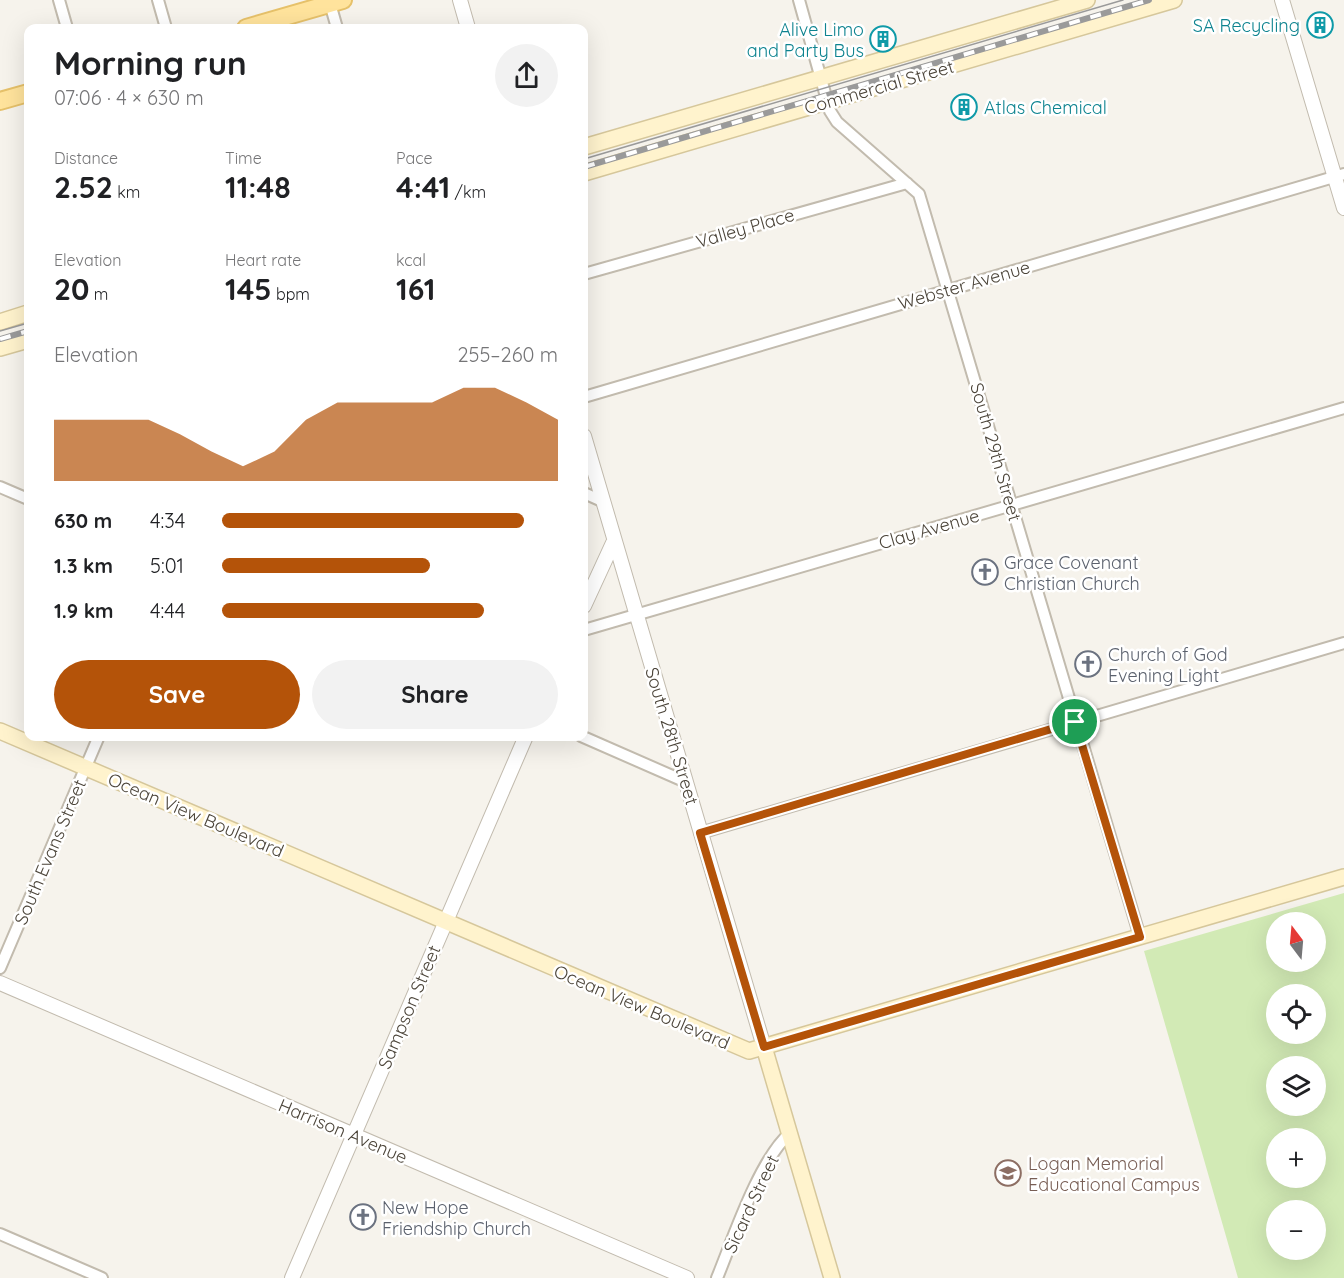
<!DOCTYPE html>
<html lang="en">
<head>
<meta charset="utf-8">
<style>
  :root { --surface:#fff; --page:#f2f2f2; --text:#202124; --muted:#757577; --accent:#b45309 }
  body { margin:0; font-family:Quicksand,sans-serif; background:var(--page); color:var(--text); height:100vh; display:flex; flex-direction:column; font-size:22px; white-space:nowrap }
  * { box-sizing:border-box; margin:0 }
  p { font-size:20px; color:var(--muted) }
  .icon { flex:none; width:33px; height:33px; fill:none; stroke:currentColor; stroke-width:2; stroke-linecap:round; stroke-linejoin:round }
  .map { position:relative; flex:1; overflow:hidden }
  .details { position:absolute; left:24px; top:24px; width:564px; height:717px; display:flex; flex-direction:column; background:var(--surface); border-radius:12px; box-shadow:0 6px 24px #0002 }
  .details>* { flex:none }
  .needle { width:39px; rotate:344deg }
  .controls { position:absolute; left:1266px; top:912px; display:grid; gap:12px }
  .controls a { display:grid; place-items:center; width:60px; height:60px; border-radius:50%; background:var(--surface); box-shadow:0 6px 24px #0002; font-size:30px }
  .pin { position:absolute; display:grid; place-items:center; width:51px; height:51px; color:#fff; margin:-26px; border:3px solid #fff; border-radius:50%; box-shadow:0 2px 6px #0007 }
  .round { display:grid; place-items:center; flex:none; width:63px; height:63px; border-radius:32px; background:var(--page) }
  .summary { display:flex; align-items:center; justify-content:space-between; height:102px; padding:0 30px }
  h1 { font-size:33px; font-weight:700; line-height:45px }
  .figures { display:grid; grid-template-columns:repeat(3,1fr); gap:9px; height:102px; padding:6px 30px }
  .figures div { display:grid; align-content:center }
  .figures b { font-size:30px; font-weight:700 }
  .figures small { font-size:16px; font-weight:400 }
  .figures p { font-size:16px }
  .chart { height:168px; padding:12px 30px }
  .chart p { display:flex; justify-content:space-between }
  .chart svg { width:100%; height:108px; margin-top:6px; fill:var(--accent); opacity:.7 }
  .primary-button { display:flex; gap:12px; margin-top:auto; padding:12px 30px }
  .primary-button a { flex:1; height:69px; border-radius:36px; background:var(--accent); color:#fff; font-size:24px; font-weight:700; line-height:69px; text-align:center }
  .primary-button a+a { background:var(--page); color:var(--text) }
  ul { padding:0 30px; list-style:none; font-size:20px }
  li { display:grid; grid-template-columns:96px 72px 1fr; align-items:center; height:45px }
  li i { height:15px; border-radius:8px; background:var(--accent) }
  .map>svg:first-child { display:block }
  .green { fill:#d2eab5; fill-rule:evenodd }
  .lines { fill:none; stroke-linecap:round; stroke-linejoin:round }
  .minor-casing { stroke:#c2bbae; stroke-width:14 }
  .tertiary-casing { stroke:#c2bbae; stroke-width:16 }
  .secondary-casing { stroke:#d6c79b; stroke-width:18 }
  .primary-casing { stroke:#e6c16a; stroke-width:20 }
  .minor { stroke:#fff; stroke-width:10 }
  .tertiary { stroke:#fff; stroke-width:14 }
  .secondary { stroke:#fff3cd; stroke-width:15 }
  .primary { stroke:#ffe39c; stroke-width:16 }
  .tram { stroke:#9a9a9a; stroke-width:1.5 }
  .rail-casing { stroke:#9a9a9a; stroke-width:6 }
  .rail { stroke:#fff; stroke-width:4; stroke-dasharray:11; stroke-linecap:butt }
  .route-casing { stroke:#fff; stroke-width:12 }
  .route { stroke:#b45309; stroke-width:8 }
  .labels { text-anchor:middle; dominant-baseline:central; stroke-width:5; stroke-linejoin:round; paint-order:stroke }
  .culture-label { font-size:18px; fill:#0d838f; stroke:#fff; text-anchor:end }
  .street-label { font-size:18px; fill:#4b4439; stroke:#fff }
  .worship-label { font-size:18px; fill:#5b616d; stroke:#fff; text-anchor:start }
  .education-label { font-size:18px; fill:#785e54; stroke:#fff; text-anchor:start }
</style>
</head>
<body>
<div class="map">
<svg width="1344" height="1278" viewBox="0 0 1344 1278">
  <rect width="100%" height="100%" fill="#f6f3ec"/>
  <!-- green -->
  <path class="green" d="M1344,893V1278H1238L1144,951ZM1276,922H1316V962H1276ZM1276,994H1316V1034H1276ZM1276,1066H1316V1106H1276ZM1276,1138H1316V1178H1276ZM1276,1210H1316V1250H1276Z"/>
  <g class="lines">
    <!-- minor casing -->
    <g class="minor-casing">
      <path id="minor" d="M59,0L67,28
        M158,0L166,28
        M329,0L337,28
        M799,0L830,111L837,122L919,194L1140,937
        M584,274L907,183
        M584,397L1344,174
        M0,487L28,499
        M584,493L602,501
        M584,630L1344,408
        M581,736L686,782
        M700,833L1344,643
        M0,968L99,736
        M0,1234L102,1278
        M717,1278C733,1239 759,1160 790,1133"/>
    </g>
    <!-- tertiary casing -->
    <g class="tertiary-casing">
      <path id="tertiary" d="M460,0L468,28
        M1282,0L1344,208
        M584,436L764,1047
        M584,606L613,543
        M0,983L687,1278
        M292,1278L526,736"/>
    </g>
    <!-- secondary casing -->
    <g class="secondary-casing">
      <path id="secondary" d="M584,147L1087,0
        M584,173L1174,0
        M0,322L28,313
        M0,348L28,340
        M0,731L749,1051L1344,877
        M764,1047L832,1278"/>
    </g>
    <!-- primary casing -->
    <g class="primary-casing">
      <path id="primary" d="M246,28L343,0
        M0,101L28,93"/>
    </g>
    <!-- minor -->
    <use href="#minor" class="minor"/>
    <!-- tertiary -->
    <use href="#tertiary" class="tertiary"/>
    <!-- secondary -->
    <use href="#secondary" class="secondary"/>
    <!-- primary -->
    <use href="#primary" class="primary"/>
    <!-- tram -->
    <path class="tram" d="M584,159L1123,0
      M0,331L28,323"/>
    <!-- rail casing -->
    <g class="rail-casing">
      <path id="rail" d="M584,167L1149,0
        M0,339L28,331"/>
    </g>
    <!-- rail -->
    <use href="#rail" class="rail"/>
  </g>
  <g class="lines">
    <!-- route casing -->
    <g class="route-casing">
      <path id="route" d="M1075,722L1140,937L764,1047L700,833Z"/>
    </g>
    <!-- route -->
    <use href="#route" class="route"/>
  </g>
  <!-- icons -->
  <defs>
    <g id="building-ring" transform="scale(1.35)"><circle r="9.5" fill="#fff" stroke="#0f9aa8" stroke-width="1.5"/><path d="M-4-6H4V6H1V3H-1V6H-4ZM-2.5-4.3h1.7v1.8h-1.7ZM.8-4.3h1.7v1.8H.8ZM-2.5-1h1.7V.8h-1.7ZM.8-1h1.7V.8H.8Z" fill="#0f9aa8"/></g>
    <g id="church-ring" transform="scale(1.35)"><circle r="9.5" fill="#fff" stroke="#6b7280" stroke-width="1.5"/><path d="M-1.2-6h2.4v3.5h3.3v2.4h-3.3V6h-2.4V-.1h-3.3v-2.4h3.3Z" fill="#6b7280"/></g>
    <g id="school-ring" transform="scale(1.35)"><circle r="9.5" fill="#fff" stroke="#8d6e63" stroke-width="1.5"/><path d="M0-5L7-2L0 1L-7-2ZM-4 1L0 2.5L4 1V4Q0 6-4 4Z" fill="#8d6e63"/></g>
  </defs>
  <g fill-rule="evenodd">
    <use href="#building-ring" x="1320" y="25"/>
    <use href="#building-ring" x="883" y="39"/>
    <use href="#building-ring" x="964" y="107"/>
    <use href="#church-ring" x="985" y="572"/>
    <use href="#church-ring" x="1088" y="664"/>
    <use href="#school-ring" x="1008" y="1173"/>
    <use href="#church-ring" x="363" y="1217"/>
  </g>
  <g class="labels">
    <!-- culture labels -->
    <g class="culture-label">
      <text x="1300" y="25">SA Recycling</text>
      <text x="864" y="29">Alive Limo<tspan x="864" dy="21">and Party Bus</tspan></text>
      <text x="984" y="107" text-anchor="start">Atlas Chemical</text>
    </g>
    <!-- street labels -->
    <g class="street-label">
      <text transform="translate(879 87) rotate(-16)">Commercial Street</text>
      <text transform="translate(745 228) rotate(-16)">Valley Place</text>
      <text transform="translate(964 285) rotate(-16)">Webster Avenue</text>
      <text transform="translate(996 452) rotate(74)">South 29th Street</text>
      <text transform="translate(929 529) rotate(-16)">Clay Avenue</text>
      <text transform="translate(672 736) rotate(73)">South 28th Street</text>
      <text transform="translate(196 815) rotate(23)">Ocean View Boulevard</text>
      <text transform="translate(50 852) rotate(-67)">South Evans Street</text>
      <text transform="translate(409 1007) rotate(-67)">Sampson Street</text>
      <text transform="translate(642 1007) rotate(23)">Ocean View Boulevard</text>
      <text transform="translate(343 1131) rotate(23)">Harrison Avenue</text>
      <text transform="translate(751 1204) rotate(-65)">Sicard Street</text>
    </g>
    <!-- worship labels -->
    <g class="worship-label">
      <text x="1004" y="562">Grace Covenant<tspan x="1004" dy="21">Christian Church</tspan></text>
      <text x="1108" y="654">Church of God<tspan x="1108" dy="21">Evening Light</tspan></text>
      <text x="382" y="1207">New Hope<tspan x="382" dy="21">Friendship Church</tspan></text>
    </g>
    <!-- education labels -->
    <g class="education-label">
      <text x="1028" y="1163">Logan Memorial<tspan x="1028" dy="21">Educational Campus</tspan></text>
    </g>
  </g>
</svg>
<div class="controls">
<a><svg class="needle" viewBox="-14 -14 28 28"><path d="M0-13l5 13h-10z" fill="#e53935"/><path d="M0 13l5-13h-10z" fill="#757577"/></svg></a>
<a><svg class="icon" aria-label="locate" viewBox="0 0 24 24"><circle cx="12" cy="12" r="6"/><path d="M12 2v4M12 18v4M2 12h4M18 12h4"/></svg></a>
<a><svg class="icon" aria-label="layers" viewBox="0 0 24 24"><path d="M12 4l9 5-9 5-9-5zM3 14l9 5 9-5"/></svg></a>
<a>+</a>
<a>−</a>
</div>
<div class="pin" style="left:1075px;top:722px;background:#1e9e55"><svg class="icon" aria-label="arrive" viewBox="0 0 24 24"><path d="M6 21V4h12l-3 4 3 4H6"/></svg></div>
<section class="details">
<div class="summary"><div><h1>Morning run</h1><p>07:06 · 4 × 630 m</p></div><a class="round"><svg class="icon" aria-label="share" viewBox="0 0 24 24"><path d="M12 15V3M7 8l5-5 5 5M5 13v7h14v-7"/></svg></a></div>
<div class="figures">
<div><p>Distance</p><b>2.52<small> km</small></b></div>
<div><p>Time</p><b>11:48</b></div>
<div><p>Pace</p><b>4:41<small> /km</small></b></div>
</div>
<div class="figures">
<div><p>Elevation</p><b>20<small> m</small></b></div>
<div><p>Heart rate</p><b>145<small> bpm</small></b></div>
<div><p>kcal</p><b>161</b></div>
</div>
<div class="chart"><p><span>Elevation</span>255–260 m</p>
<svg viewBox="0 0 160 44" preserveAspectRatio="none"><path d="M0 44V19L10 19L20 19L30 19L40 25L50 32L60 38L70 32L80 19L90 12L100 12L110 12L120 12L130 6L140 6L150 12L160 19V44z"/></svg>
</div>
<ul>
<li><b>630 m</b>4:34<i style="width:90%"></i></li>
<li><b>1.3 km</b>5:01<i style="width:62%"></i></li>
<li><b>1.9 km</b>4:44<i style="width:78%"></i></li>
</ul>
<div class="primary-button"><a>Save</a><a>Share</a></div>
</section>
</div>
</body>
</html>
